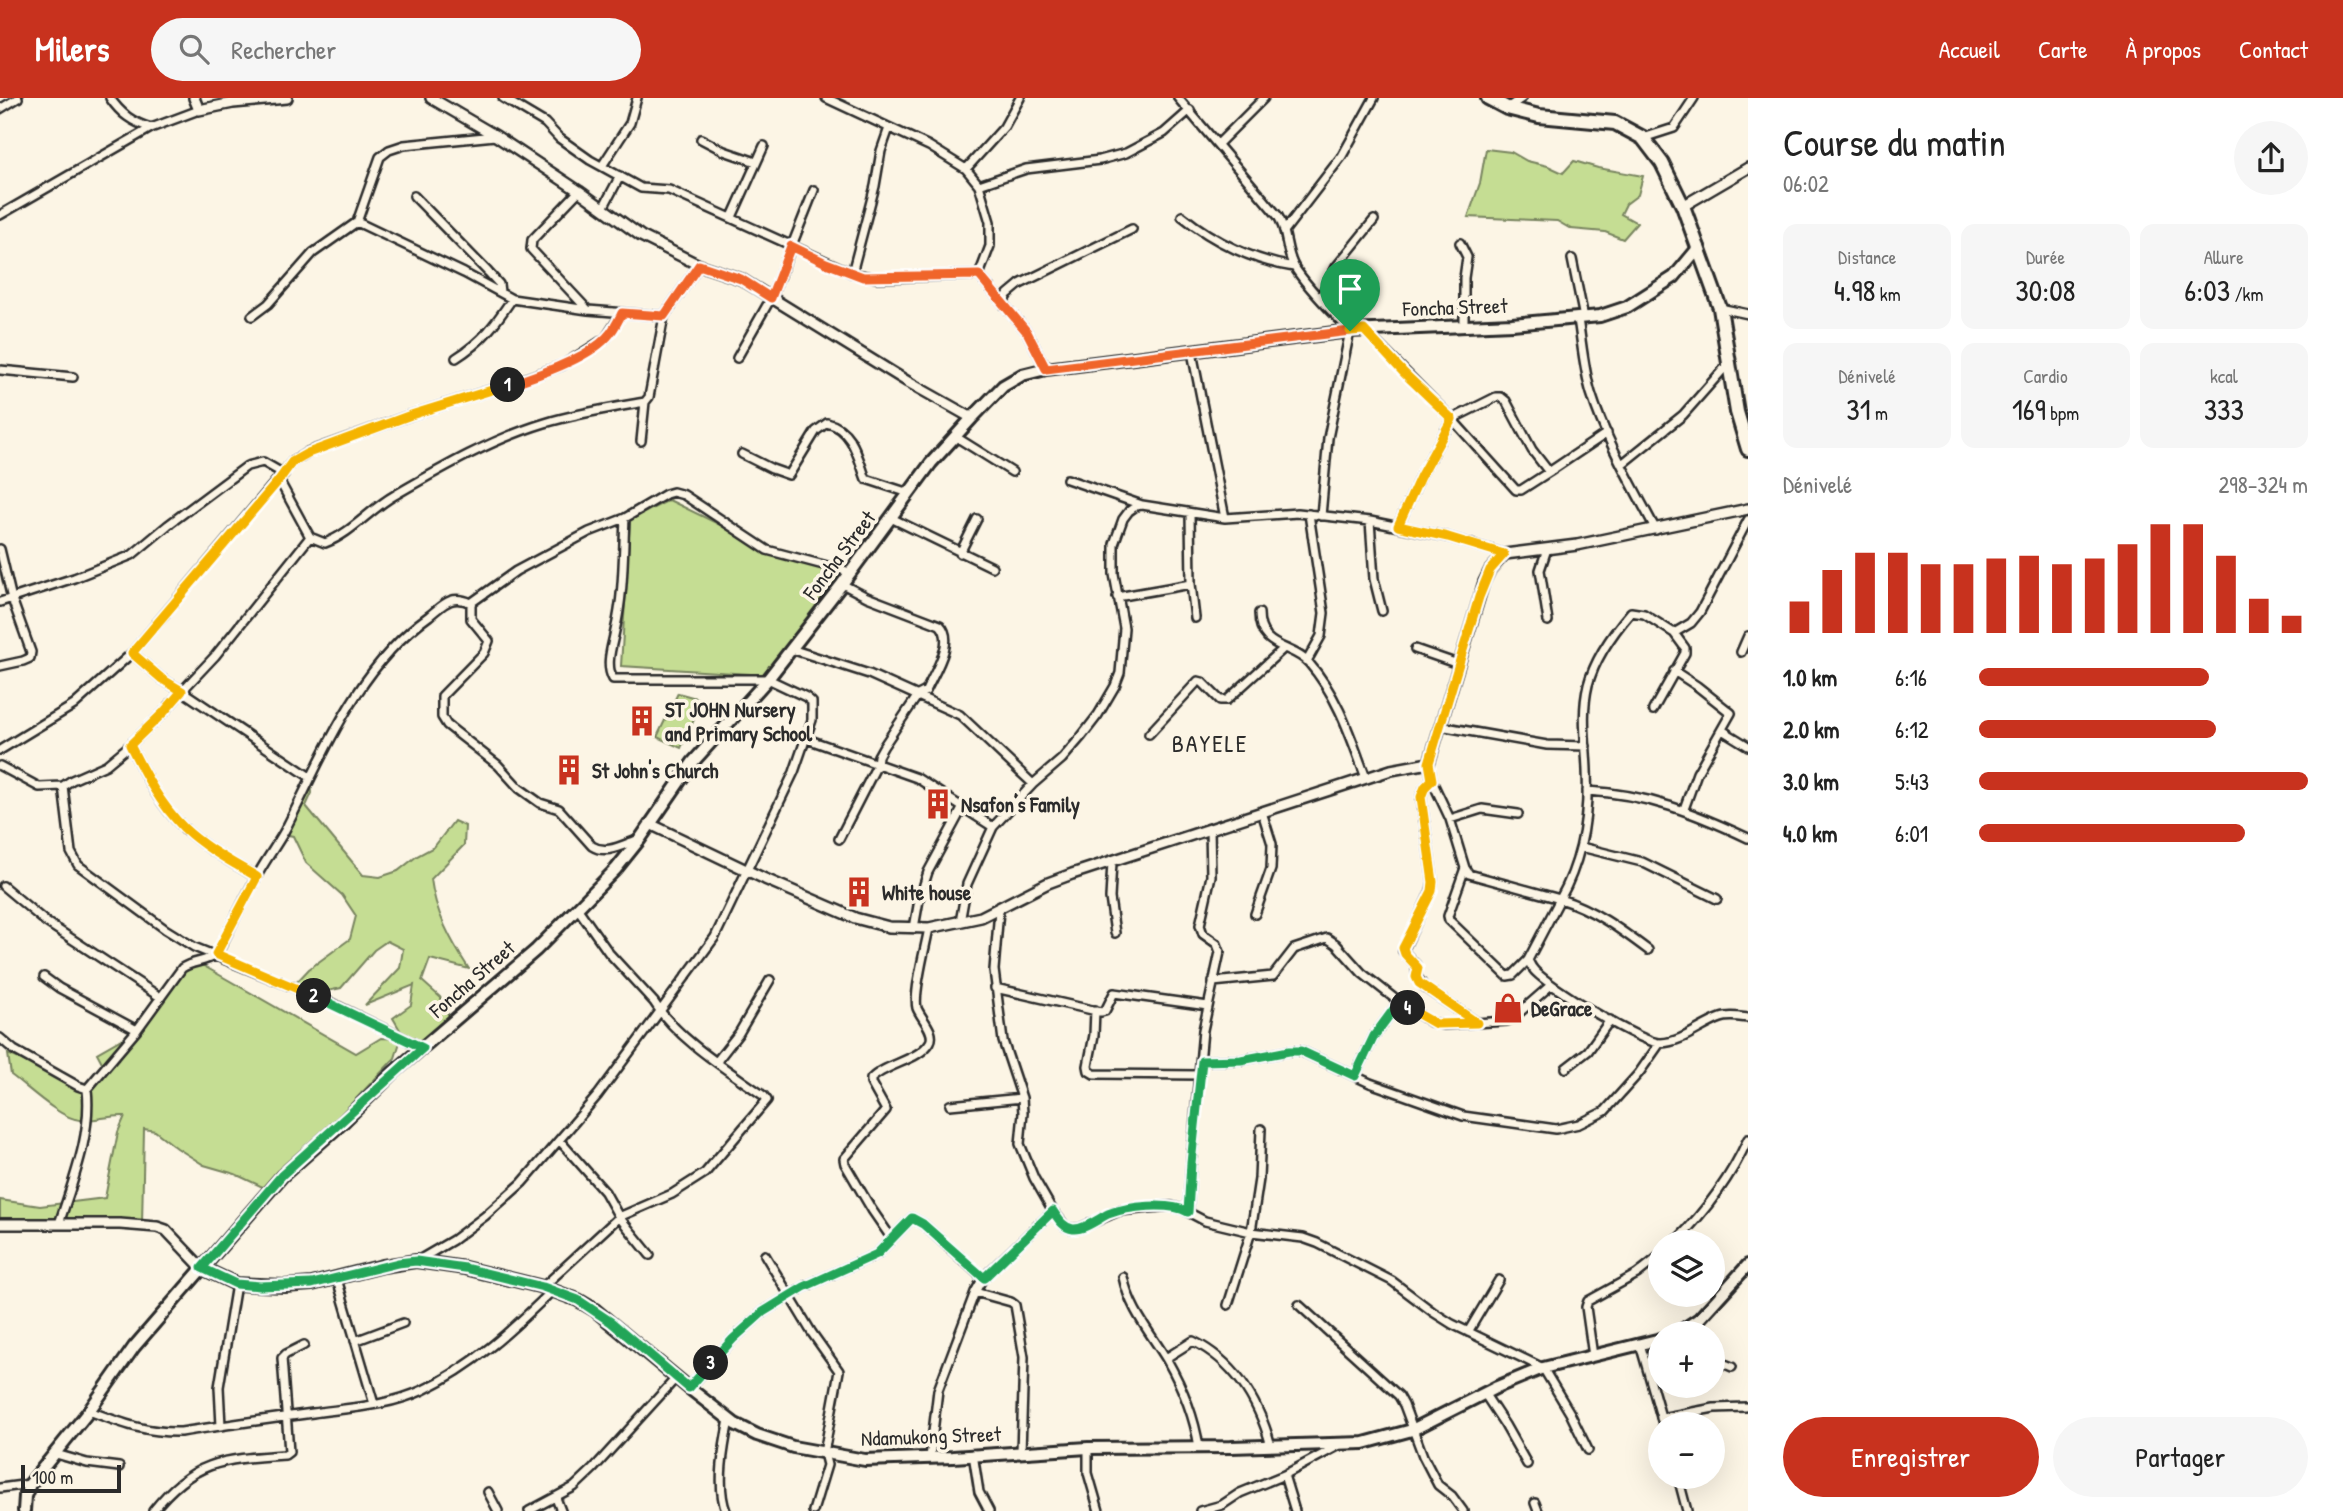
<!DOCTYPE html>
<html lang="fr">
<head>
<meta charset="utf-8">
<style>
  :root { --surface:#fff; --page:#f6f6f6; --text:#222; --muted:#767676; --accent:#c8321e }
  body { margin:0; font-family:"Patrick Hand",sans-serif; background:var(--page); color:var(--text); height:100vh; display:flex; flex-direction:column; font-size:26px; white-space:nowrap }
  * { box-sizing:border-box; margin:0 }
  p { font-size:23px; color:var(--muted) }
  .icon { flex:none; width:38px; height:38px; fill:none; stroke:currentColor; stroke-width:2; stroke-linecap:round; stroke-linejoin:round }
  .map { position:relative; flex:1; overflow:hidden }
  .side { display:flex; flex-direction:column; background:var(--surface); width:595px }
  .side>* { flex:none }
  .buttons { position:absolute; left:1648px; top:1132px; display:grid; gap:14px }
  .buttons a { display:grid; place-items:center; width:77px; height:77px; border-radius:50%; background:var(--surface); box-shadow:0 7px 28px #0002; font-size:35px }
  .scale { position:absolute; left:21px; bottom:18px; width:100px; box-sizing:border-box; padding-left:7px; border:4px solid #2b2b2b; border-top:0; font-size:19px; line-height:24px; white-space:nowrap; color:#2b2b2b; -webkit-text-stroke:5px #fcf5e5; paint-order:stroke }
  .pin { position:absolute; display:grid; place-items:center; width:60px; height:60px; color:#fff; margin:-72px -30px; border-radius:50% 50% 50% 0; rotate:-45deg; box-shadow:0 0 7px #0007 }
  .pin .icon { rotate:45deg }
  .km { position:absolute; width:35px; height:35px; margin:-18px; border-radius:50%; background:#222; color:#fff; font-size:19px; line-height:35px; text-align:center }
  .round { display:grid; place-items:center; flex:none; width:74px; height:74px; border-radius:37px; background:var(--page) }
  .head { display:flex; align-items:center; justify-content:space-between; height:119px; padding:0 35px }
  h1 { font-size:38px; font-weight:600; line-height:52px }
  .figures { display:grid; grid-template-columns:repeat(3,1fr); gap:10px; height:119px; padding:7px 35px }
  .figures div { display:grid; align-content:center; border-radius:14px; background:var(--page); text-align:center }
  .figures b { font-size:30px; font-weight:600 }
  .figures small { font-size:19px; font-weight:400 }
  .figures p { font-size:19px }
  .chart { height:196px; padding:14px 35px }
  .chart p { display:flex; justify-content:space-between }
  .chart svg { width:100%; height:126px; margin-top:7px; stroke:var(--accent); stroke-width:6 }
  .button { display:flex; gap:14px; margin-top:auto; padding:14px 35px }
  .button a { flex:1; height:80px; border-radius:42px; background:var(--accent); color:#fff; font-size:28px; font-weight:600; line-height:80px; text-align:center }
  .button a+a { background:var(--page); color:var(--text) }
  ul { padding:0 35px; list-style:none; font-size:23px }
  li { display:grid; grid-template-columns:112px 84px 1fr; align-items:center; height:52px }
  li i { height:18px; border-radius:9px; background:var(--accent) }
  header { display:flex; align-items:center; gap:42px; box-sizing:border-box; height:98px; padding:0 35px; background:var(--accent); color:#fff }
  header strong { font-size:33px }
  nav { display:flex; gap:38px; margin-inline-start:auto; font-size:24px }
  .search { width:490px; height:63px; background:var(--page); display:flex; align-items:center; gap:18px; box-sizing:border-box; padding:0 24px; border-radius:38px; color:var(--muted); font-size:26px }
  main { display:flex; flex:1; min-height:0 }
  .map>svg:first-child { display:block }
  .green { fill:#c5dd93; stroke:#78845f; stroke-width:2 }
  .lines { fill:none; stroke-linecap:round; stroke-linejoin:round }
  .minor-casing { stroke:#2b2b2b; stroke-width:12 }
  .tertiary-casing { stroke:#2b2b2b; stroke-width:14 }
  .secondary-casing { stroke:#2b2b2b; stroke-width:16 }
  .trunk-casing { stroke:#2b2b2b; stroke-width:18 }
  .minor { stroke:#fcf5e5; stroke-width:7 }
  .tertiary { stroke:#fcf5e5; stroke-width:9 }
  .secondary { stroke:#fcf5e5; stroke-width:10 }
  .trunk { stroke:#fcf5e5; stroke-width:12 }
  .split-1-casing { stroke:#fff; stroke-width:14 }
  .split-2-casing { stroke:#fff; stroke-width:14 }
  .split-3-casing { stroke:#fff; stroke-width:14 }
  .split-4-casing { stroke:#fff; stroke-width:14 }
  .split-5-casing { stroke:#fff; stroke-width:14 }
  .split-1 { stroke:#f0652b; stroke-width:9 }
  .split-2 { stroke:#f5b400; stroke-width:9 }
  .split-3 { stroke:#22a559; stroke-width:9 }
  .split-4 { stroke:#22a559; stroke-width:9 }
  .split-5 { stroke:#f5b400; stroke-width:9 }
  .labels { text-anchor:middle; dominant-baseline:central; stroke-width:7; stroke-linejoin:round; paint-order:stroke }
  .street-label { font-size:21px; fill:#2b2b2b; stroke:#fcf5e5 }
  .poi-label { font-size:21px; font-weight:bold; fill:#2b2b2b; stroke:#fcf5e5; text-anchor:start }
  .quarter-label { font-size:24px; letter-spacing:2px; fill:#2b2b2b; stroke:#fcf5e5 }
</style>
</head>
<body>
<header>
<strong>Milers</strong>
<div class="search"><svg class="icon" aria-label="search" viewBox="0 0 24 24"><circle cx="10" cy="10" r="6"/><path d="M15 15l6 6"/></svg>Rechercher</div>
<nav><a>Accueil</a><a>Carte</a><a>À propos</a><a>Contact</a></nav>
</header>
<main>
<div class="map">
<svg width="1748" height="1413" viewBox="0 0 1748 1413">
  <rect width="100%" height="100%" fill="#fcf5e5"/>
  <filter id="ink" filterUnits="userSpaceOnUse"><feTurbulence type="fractalNoise" baseFrequency=".0143" numOctaves="2"/><feDisplacementMap in="SourceGraphic" scale="14" xChannelSelector="R" yChannelSelector="G"/><feConvolveMatrix kernelMatrix="1 2 1 2 8 2 1 2 1" color-interpolation-filters="sRGB"/></filter>
  <g filter="url(#ink)">
    <!-- green -->
    <path class="green" d="M1486,51L1511,54L1527,63L1548,68L1563,75L1574,63L1598,70L1643,78L1638,97L1626,106L1621,116L1637,125L1623,141L1605,134L1571,131L1557,123L1468,119L1480,85Z
      M669,402L780,456L847,475L767,577L621,568L630,422Z
      M678,595L703,602L681,650L657,639Z
      M311,683L312,695L306,708L363,777L380,779L398,773L417,758L434,749L454,723L465,728L464,747L431,781C435,814 451,843 469,871L430,861L422,883L440,899L452,925L423,950L407,944L393,920L411,907L414,887L365,907L400,870L403,851L387,843L374,852L341,890L314,896L295,886L309,871L350,841L356,818L342,797L306,765L293,738L283,736Z
      M202,867L356,955L381,940L401,941L395,960L269,1092L235,1076L204,1067L177,1050L155,1033L144,1031L142,1127H0V1102L40,1108L105,1100L118,1034L125,1018C110,1017 94,1023 80,1022C59,1020 29,990 11,977L8,956L87,990L105,970L97,955L137,932L184,873L190,868Z"/>
    <g class="lines">
      <!-- minor casing -->
      <g class="minor-casing">
        <path id="minor" d="M110,0C121,16 132,24 151,30
          M503,0L545,25L559,40L590,62L641,90L669,92L852,175L876,180L979,177L1027,234L1046,271
          M826,0L929,48L966,71L979,87L990,124V148L979,177
          M1178,0L1278,118C1288,134 1285,154 1295,170C1310,193 1332,213 1350,233L1328,340L1321,418
          M1507,10L1522,0
          M0,11L18,0
          M1643,40L1674,30L1694,0
          M701,41L724,53L756,64
          M1218,46L1264,0
          M602,68L630,25L637,0
          M966,71L1004,29L1020,0
          M979,87L1026,71L1100,62L1126,55L1164,35L1190,12
          M579,93L532,142L531,151L588,212
          M414,98L488,174L499,186L500,194
          M603,110L620,78
          M0,117L151,30L199,12
          M1182,118C1214,144 1254,163 1294,169
          M732,119L764,48
          M357,124L464,175L512,201L588,212L664,218L699,167
          M1285,132L1342,58L1374,0
          M1460,145L1467,159L1464,180V228
          M1572,161L1584,220
          M852,175L875,88L881,53L889,30
          M1320,200L1336,169L1374,122
          M1003,204L1008,196L1020,186L1132,131
          M1720,210L1748,216
          M252,218L268,206L313,155L357,124L380,59L389,52L404,47L495,38
          M1578,221C1582,246 1584,272 1591,295C1606,343 1633,388 1656,432
          M1364,232L1452,321L1516,392H1521L1549,374
          M1192,254L1225,420
          M456,260C483,243 495,226 512,201
          M737,260L771,200L814,92
          M0,272L73,279
          M956,339L1012,374
          M641,343L645,304L649,299L664,218
          M742,356L772,371L789,377L816,333L827,325C853,331 858,360 866,381L909,395
          M1622,366L1683,317L1728,266
          M1067,381L1142,407
          M279,382L310,439L325,445C352,435 370,411 395,397C442,370 492,341 545,325C578,315 611,310 645,304
          M1190,416L1191,486L1195,520
          M891,420L992,469
          M1370,423L1374,481L1382,513
          M1398,428L1420,379L1452,321L1496,299H1501L1506,303L1532,352L1549,374L1607,335
          M310,439L215,558L182,593L310,679
          M0,451L12,501L31,554L30,560L23,563L0,568
          M1547,451L1540,472L1548,523
          M960,455L977,421
          M1117,499L1191,486
          M0,504L74,480L132,457L168,427L247,368L263,364L284,376
          M471,505L516,473L589,434L625,420L666,396L673,394L684,397L767,452L850,474
          M471,505V521L489,543L484,555L442,598V619L447,627L498,667L519,690L540,705L559,711L592,748C606,757 622,747 637,742
          M1259,515C1259,552 1292,546 1309,565C1338,598 1351,640 1366,680
          M791,551L869,576L960,617L1033,686
          M1415,551L1458,566
          M1741,554L1748,538
          M1307,563L1321,538L1324,515L1309,416
          M1674,573L1697,588L1731,615L1697,675L1684,711
          M1653,612L1685,555V550L1674,535
          M1440,628L1547,647L1586,648
          M1722,632L1748,648
          M1149,636L1198,583L1202,584L1220,602H1227L1283,551
          M807,641L917,680L993,729
          M130,647C145,677 159,706 184,730C205,750 232,764 256,779
          M0,652L74,607L132,555L292,364L308,354L411,317L513,285L563,267L606,240L622,215
          M1429,665L1432,683L1450,721L1465,770L1469,776L1560,801L1528,862C1530,866 1531,869 1534,872C1546,887 1642,946 1661,945C1683,944 1701,927 1721,920C1729,917 1739,919 1748,920
          M0,668L39,689L63,688L72,682L106,667L130,647L164,614L182,593L162,581L132,555
          M1432,683L1425,689L1421,699L1433,784L1431,793L1403,853L1416,867L1417,879L1424,889L1476,924
          M63,688L71,754L78,767L165,831L194,849L327,903L423,950
          M1587,693C1647,696 1695,715 1748,740
          M1450,721L1482,711L1518,716
          M839,741L877,667L878,658L883,649L918,597L926,593C934,575 956,543 940,527L867,499L842,486
          M1581,749L1642,764L1717,801
          M1112,764L1110,800L1115,835
          M1465,770L1448,818L1449,822L1507,878L1513,877L1528,862
          M3,788L46,824L160,899
          M999,812L994,872L1003,943L1022,1000L1023,1015L1020,1046L1034,1080L1053,1113L1065,1128L1072,1131L1080,1130L1119,1113L1171,1108L1182,1111L1205,1123L1251,1134L1303,1140L1317,1145L1392,1183L1433,1214L1452,1226L1543,1270L1570,1315L1588,1352
          M1255,816L1271,771L1272,746L1262,714
          M960,824L967,786L993,729L1033,686L1062,661L1081,639L1098,617L1115,588L1120,575L1124,530L1114,476V446L1123,421L1129,413L1136,408L1142,407L1225,420L1298,415L1370,423L1448,439L1505,456
          M914,830L919,802L928,774L963,709
          M1648,852C1620,831 1593,811 1560,801C1582,762 1589,717 1587,672C1586,644 1581,616 1588,587C1595,560 1613,535 1631,514L1644,516L1674,535L1691,525L1700,514L1748,422
          M44,879L59,890L137,932
          M1213,884L1273,878L1294,851L1327,840L1336,846L1362,875L1399,904L1431,924L1443,927L1507,923L1512,921L1551,887
          M995,890L1101,914L1105,913L1114,895L1208,908
          M1095,912L1094,937L1088,968L1089,973L1094,976L1200,977
          M0,940L14,952L78,988L87,991
          M717,963L739,935L770,882
          M1202,963L1241,962L1289,953H1301L1370,985L1463,1018L1556,1031L1579,1026L1605,1013L1639,975L1660,945
          M1566,970L1588,953L1610,922
          M1355,978L1374,938L1399,904
          M950,1007L1022,1000
          M560,1043L605,1094L619,1119L650,1157
          M1188,1114L1191,1065L1203,932L1220,854L1217,846L1203,836L1200,827L1211,778L1210,731
          M59,1126C73,1082 92,1037 87,991L137,932L182,870C194,862 205,865 217,856C230,831 242,805 256,780C264,764 275,750 284,734C324,657 356,570 429,518C444,506 451,496 471,505
          M892,1141L872,1112L845,1066L844,1061L886,1012L871,985V981C885,966 920,962 930,944C936,934 920,919 917,910C913,895 926,847 929,830
          M1675,1144C1704,1115 1731,1079 1748,1041
          M765,1157L812,1235L839,1273L824,1355L827,1367L813,1413
          M417,1163L453,1142L485,1118L522,1085L598,997L715,839L794,674L812,622V604L806,599L768,581H613C605,567 612,548 615,533C624,496 623,458 625,420
          M1123,1179C1130,1212 1150,1234 1167,1262C1183,1290 1194,1317 1199,1349
          M337,1181L374,1306
          M543,1189L619,1119L672,1096L705,1075L767,1002L764,998C728,972 678,942 654,904L609,855L578,811
          M975,1194L1011,1204L1015,1207L1024,1259L1021,1354
          M1228,1207L1251,1134L1259,1081L1261,1031
          M1299,1207L1399,1298L1404,1307L1423,1358L1438,1387L1452,1398L1463,1413
          M1468,1234L1499,1182
          M355,1243L403,1225
          M1640,1246L1663,1326
          M1593,1258L1586,1209L1588,1203L1637,1176L1661,1157
          M1166,1260L1193,1243C1235,1264 1259,1304 1271,1348
          M1713,1261L1732,1269
          M689,1290L733,1241L763,1214L804,1189L877,1156L912,1120L923,1126L983,1180
          M1484,1295L1505,1327L1527,1366
          M89,1313C122,1325 145,1335 181,1334C225,1327 269,1321 313,1315C349,1310 389,1308 423,1292C474,1268 513,1231 553,1192
          M1661,1320L1714,1310L1746,1309
          M221,1328L219,1289L236,1186
          M1088,1350V1375L1099,1413
          M56,1356L87,1365L119,1369
          M973,1356L979,1394L989,1413
          M930,1360L938,1292L975,1194L983,1180L1053,1113
          M1284,1377L1295,1413
          M1678,1379L1687,1413
          M0,1390L30,1386
          M488,1394L498,1413
          M556,1400L561,1413
          M1535,1405L1538,1413
          M153,1413C193,1362 224,1361 285,1357L289,1354L282,1260L286,1256L304,1247
          M529,1413L574,1389L593,1371L676,1280
          M726,1413C716,1388 724,1347 729,1322
          M1200,1413L1222,1407L1240,1395L1284,1377L1338,1348"/>
      </g>
      <!-- tertiary casing -->
      <g class="tertiary-casing">
        <path id="tertiary" d="M194,0L199,12L233,5L287,0
          M431,0L496,38L579,93L641,138L699,167L741,181L908,284L972,320
          M1683,108L1748,70
          M650,726L765,781L855,820L889,829L929,830L981,819L1048,785L1072,776L1391,672L1429,665L1484,484L1490,472L1505,456L1577,447L1748,411
          M0,1126H120L157,1129L166,1132L202,1170"/>
      </g>
      <!-- secondary casing -->
      <g class="secondary-casing">
        <path id="secondary" d="M202,1170L236,1186L285,1188L312,1186L383,1168L416,1163L465,1170L543,1189L578,1202L595,1212L689,1290L735,1326L757,1337L793,1349L865,1362L953,1359L1088,1350L1231,1349L1364,1345L1412,1332L1497,1289L1543,1270L1661,1241
          M1676,1236L1699,1221L1748,1167
          M24,1413L25,1398L30,1386L89,1313L134,1249L282,1078L341,1026L394,974L536,852L616,771L640,741L693,664L768,581L842,486L931,365L972,320L1003,288L1022,277L1046,271L1350,233L1512,226L1600,218L1627,209L1674,179L1699,149"/>
      </g>
      <!-- trunk casing -->
      <g class="trunk-casing">
        <path id="trunk" d="M1488,0L1507,10L1539,18L1615,25L1643,40L1662,65L1683,108L1720,210L1737,314L1748,351"/>
      </g>
      <!-- minor -->
      <use href="#minor" class="minor"/>
      <!-- tertiary -->
      <use href="#tertiary" class="tertiary"/>
      <!-- secondary -->
      <use href="#secondary" class="secondary"/>
      <!-- trunk -->
      <use href="#trunk" class="trunk"/>
    </g>
  </g>
  <g class="lines" filter="url(#ink)">
    <!-- split-1 casing -->
    <g class="split-1-casing">
      <path id="split-1" d="M508,287C536,278 587,261 607,239C614,232 618,223 622,215L664,218L699,167L741,181L771,200L791,148L826,165L863,179L979,177L1027,234L1046,271L1350,233"/>
    </g>
    <!-- split-2 casing -->
    <g class="split-2-casing">
      <path id="split-2" d="M314,898L216,856L257,779C232,764 205,750 184,730C160,706 145,677 130,647L164,614L182,593L162,581L132,555L279,382L292,364L308,355L411,317L508,287"/>
    </g>
    <!-- split-3 casing -->
    <g class="split-3-casing">
      <path id="split-3" d="M314,898L423,950L282,1077L202,1170L236,1186L260,1188L312,1186L398,1165L416,1163L465,1170L543,1189L578,1202L611,1224L689,1290L711,1265"/>
    </g>
    <!-- split-4 casing -->
    <g class="split-4-casing">
      <path id="split-4" d="M711,1265L733,1241L763,1214L804,1189L877,1156L912,1120L923,1126L984,1180L1053,1113C1058,1120 1063,1130 1073,1131C1084,1132 1098,1121 1108,1116C1128,1108 1170,1104 1188,1114L1191,1065L1202,963L1241,962L1289,953H1301L1355,978L1374,938L1399,904L1408,910"/>
    </g>
    <!-- split-5 casing -->
    <g class="split-5-casing">
      <path id="split-5" d="M1350,233L1364,232L1404,275L1452,321L1420,379L1398,428L1448,439L1504,456L1490,472L1479,499L1429,665L1432,682L1425,689L1421,699L1433,784L1432,793L1403,850L1405,856L1418,870L1416,879L1419,885L1477,925L1436,926L1408,910"/>
    </g>
    <!-- split-1 -->
    <use href="#split-1" class="split-1"/>
    <!-- split-2 -->
    <use href="#split-2" class="split-2"/>
    <!-- split-3 -->
    <use href="#split-3" class="split-3"/>
    <!-- split-4 -->
    <use href="#split-4" class="split-4"/>
    <!-- split-5 -->
    <use href="#split-5" class="split-5"/>
  </g>
  <!-- icons -->
  <defs>
    <g id="building-bare" transform="scale(2.415)"><path d="M-4-6H4V6H1V3H-1V6H-4ZM-2.5-4.3h1.7v1.8h-1.7ZM.8-4.3h1.7v1.8H.8ZM-2.5-1h1.7V.8h-1.7ZM.8-1h1.7V.8H.8Z" fill="#c8321e" stroke="#fcf5e5" stroke-width="2.5" paint-order="stroke"/></g>
    <g id="shop-bare" transform="scale(2.415)"><path d="M-5-2.5h2.3a2.7 3.5 0 0 1 5.4 0H5L5.5 6h-11ZM-1.5-2.5h3a1.5 2.3 0 0 0-3 0Z" fill="#c8321e" stroke="#fcf5e5" stroke-width="2.5" paint-order="stroke"/></g>
  </defs>
  <g fill-rule="evenodd">
    <use href="#building-bare" x="642" y="623"/>
    <use href="#building-bare" x="569" y="672"/>
    <use href="#building-bare" x="938" y="706"/>
    <use href="#building-bare" x="859" y="794"/>
    <use href="#shop-bare" x="1508" y="910"/>
  </g>
  <g class="labels">
    <!-- street labels -->
    <g class="street-label">
      <text transform="translate(1455 209) rotate(-2)">Foncha Street</text>
      <text transform="translate(839 457) rotate(-53)">Foncha Street</text>
      <text transform="translate(472 881) rotate(-41)">Foncha Street</text>
      <text transform="translate(931 1338) rotate(-2)">Ndamukong Street</text>
    </g>
    <!-- poi labels -->
    <g class="poi-label">
      <text x="665" y="611">ST JOHN Nursery<tspan x="665" dy="24">and Primary School</tspan></text>
      <text x="592" y="672">St John's Church</text>
      <text x="961" y="706">Nsafon's Family</text>
      <text x="882" y="794">White house</text>
      <text x="1531" y="910">DeGrace</text>
    </g>
    <!-- quarter labels -->
    <g class="quarter-label">
      <text x="1210" y="645">BAYELE</text>
    </g>
  </g>
</svg>
<div class="buttons">
<a><svg class="icon" aria-label="layers" viewBox="0 0 24 24"><path d="M12 4l9 5-9 5-9-5zM3 14l9 5 9-5"/></svg></a>
<a>+</a>
<a>−</a>
</div>
<div class="scale">100 m</div>
<div class="pin" style="left:1350px;top:233px;background:#1e9e55"><svg class="icon" aria-label="arrive" viewBox="0 0 24 24"><path d="M6 21V4h12l-3 4 3 4H6"/></svg></div>
<b class="km" style="left:508px;top:287px">1</b>
<b class="km" style="left:314px;top:898px">2</b>
<b class="km" style="left:711px;top:1265px">3</b>
<b class="km" style="left:1408px;top:910px">4</b>
</div>
<section class="side">
<div class="head"><div><h1>Course du matin</h1><p>06:02</p></div><a class="round"><svg class="icon" aria-label="share" viewBox="0 0 24 24"><path d="M12 15V3M7 8l5-5 5 5M5 13v7h14v-7"/></svg></a></div>
<div class="figures">
<div><p>Distance</p><b>4.98<small> km</small></b></div>
<div><p>Durée</p><b>30:08</b></div>
<div><p>Allure</p><b>6:03<small> /km</small></b></div>
</div>
<div class="figures">
<div><p>Dénivelé</p><b>31<small> m</small></b></div>
<div><p>Cardio</p><b>169<small> bpm</small></b></div>
<div><p>kcal</p><b>333</b></div>
</div>
<div class="chart"><p><span>Dénivelé</span>298–324 m</p>
<svg viewBox="0 0 160 44" preserveAspectRatio="none"><path d="M5 44V33M15 44V22M25 44V16M35 44V16M45 44V20M55 44V20M65 44V18M75 44V17M85 44V20M95 44V18M105 44V13M115 44V6M125 44V6M135 44V17M145 44V32M155 44V38"/></svg>
</div>
<ul>
<li><b>1.0 km</b>6:16<i style="width:70%"></i></li>
<li><b>2.0 km</b>6:12<i style="width:72%"></i></li>
<li><b>3.0 km</b>5:43<i style="width:100%"></i></li>
<li><b>4.0 km</b>6:01<i style="width:81%"></i></li>
</ul>
<div class="button"><a>Enregistrer</a><a>Partager</a></div>
</section>
</main>
</body>
</html>
